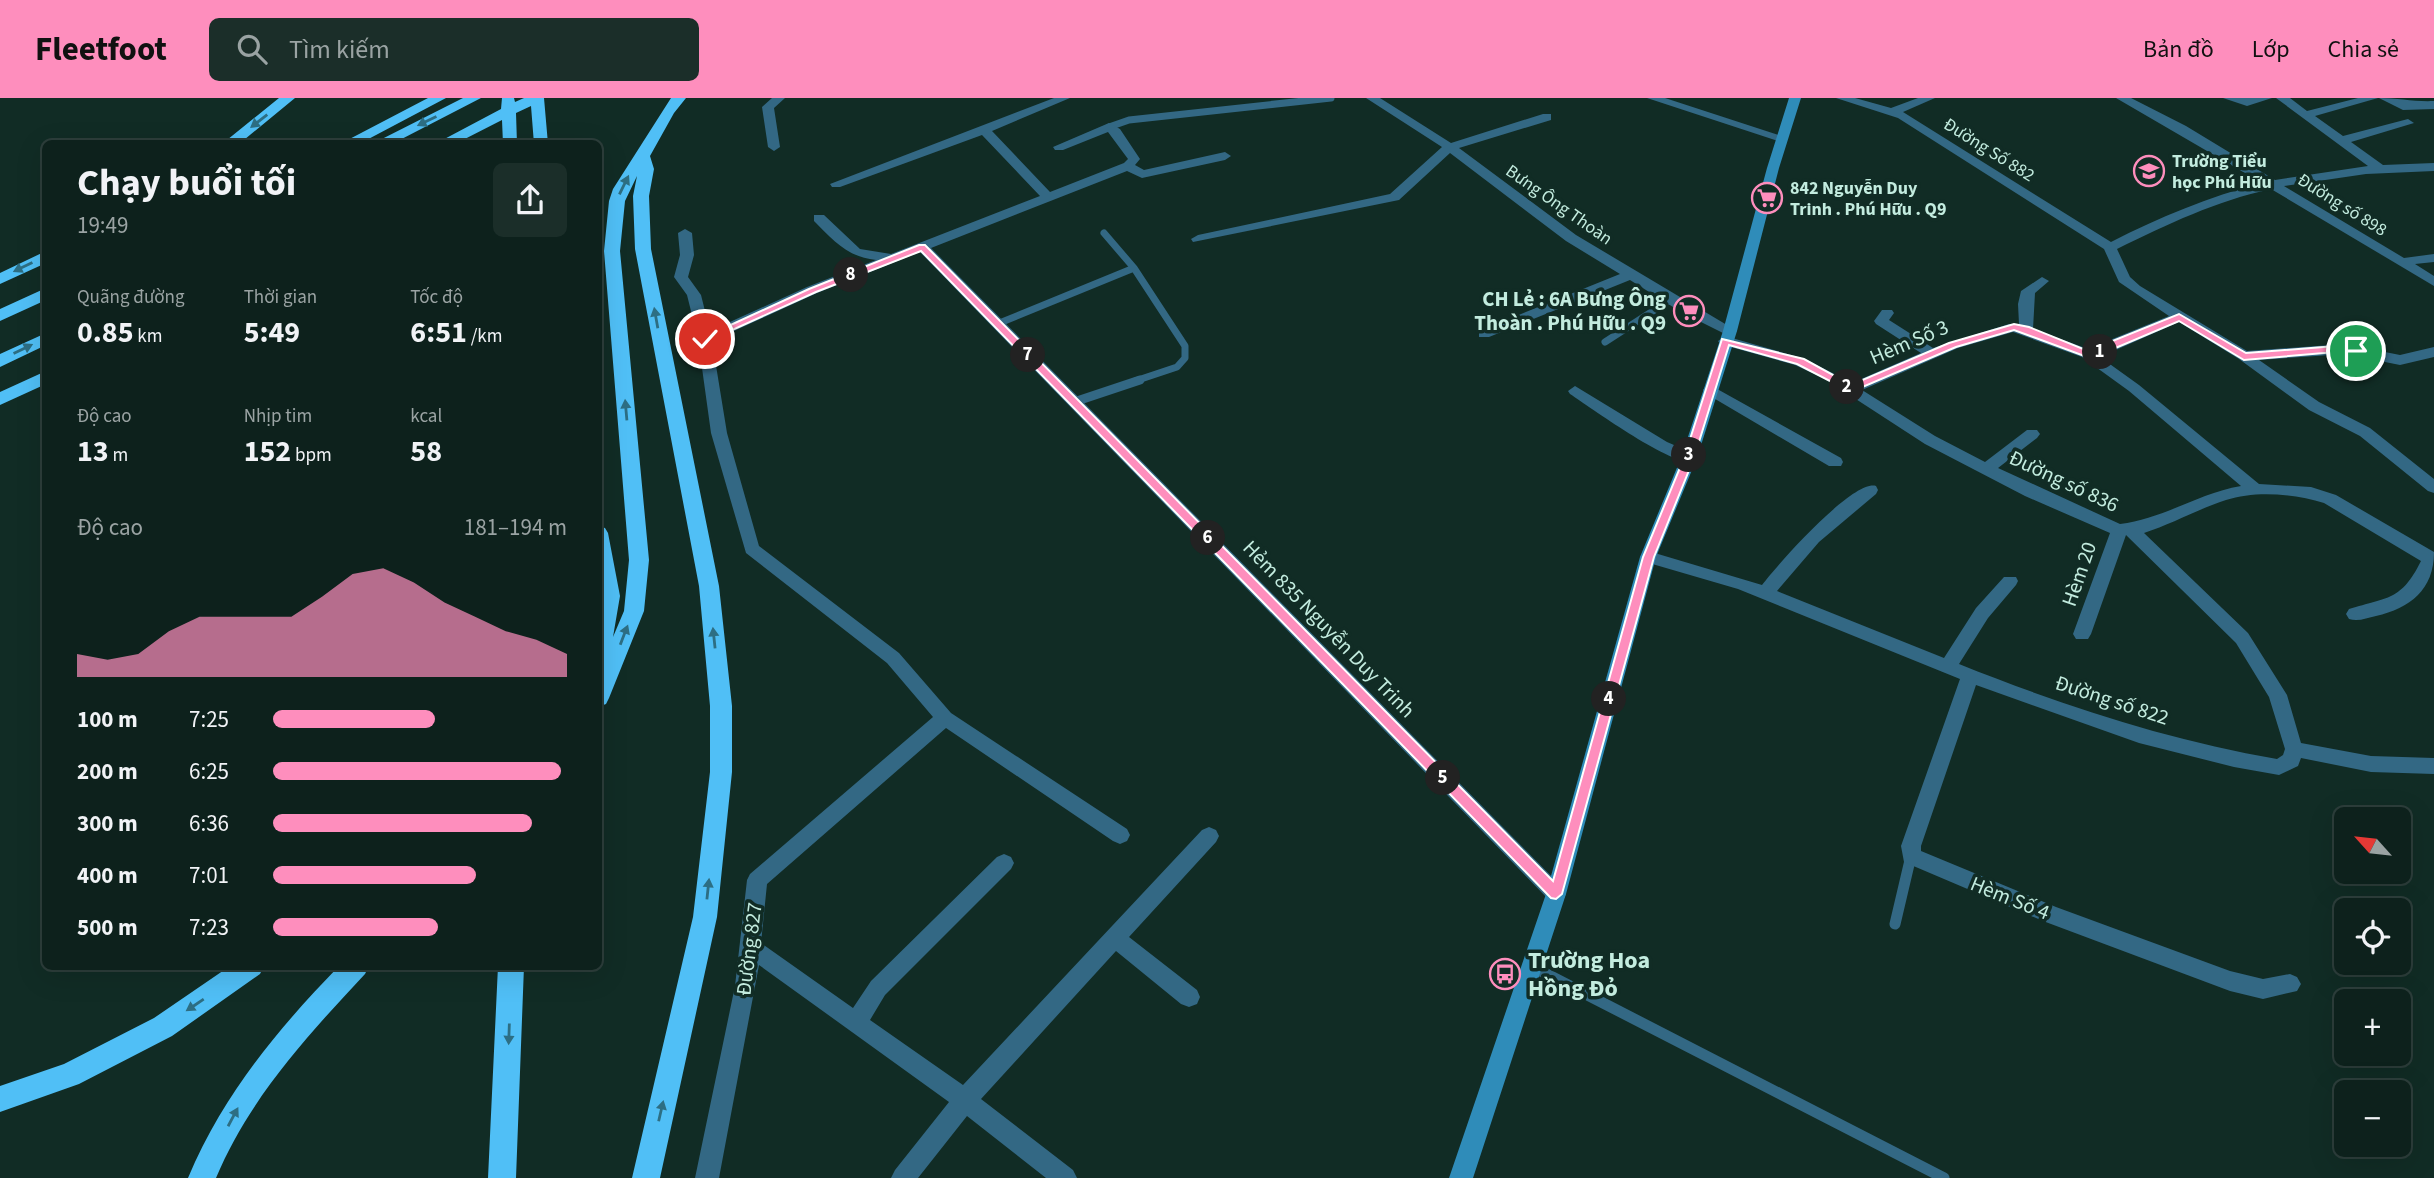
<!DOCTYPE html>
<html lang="vi">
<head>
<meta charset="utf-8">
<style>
  :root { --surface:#0d211c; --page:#1b2e29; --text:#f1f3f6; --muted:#9aa3a3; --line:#2d3e3b; --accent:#fe8ebd }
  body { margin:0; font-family:"Source Sans 3",sans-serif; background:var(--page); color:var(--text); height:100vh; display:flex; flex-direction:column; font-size:26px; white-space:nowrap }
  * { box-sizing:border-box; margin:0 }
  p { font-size:23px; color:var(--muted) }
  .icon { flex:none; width:38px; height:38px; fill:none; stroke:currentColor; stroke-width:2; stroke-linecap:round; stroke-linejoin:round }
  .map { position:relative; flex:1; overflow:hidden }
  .panel { position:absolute; left:42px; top:42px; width:560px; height:830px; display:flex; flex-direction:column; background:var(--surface); border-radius:10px; box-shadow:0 7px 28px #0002,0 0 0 2px var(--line) }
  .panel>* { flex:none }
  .needle { width:46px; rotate:297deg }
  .tools { position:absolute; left:2334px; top:709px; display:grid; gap:14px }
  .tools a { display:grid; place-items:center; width:77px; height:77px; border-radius:10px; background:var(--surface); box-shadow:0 7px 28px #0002,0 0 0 2px var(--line); font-size:35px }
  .pin { position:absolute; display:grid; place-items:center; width:60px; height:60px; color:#fff; margin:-30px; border:4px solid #fff; border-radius:50%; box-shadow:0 2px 7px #0007 }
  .km { position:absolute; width:35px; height:35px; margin:-18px; border-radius:50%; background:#222; color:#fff; font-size:19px; line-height:35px; text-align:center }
  .round { display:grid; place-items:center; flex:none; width:74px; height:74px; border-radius:10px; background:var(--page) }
  .head { display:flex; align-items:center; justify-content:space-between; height:119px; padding:0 35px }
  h1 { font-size:38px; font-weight:700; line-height:52px }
  .metrics { display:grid; grid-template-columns:repeat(3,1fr); gap:10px; height:119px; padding:7px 35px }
  .metrics div { display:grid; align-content:center }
  .metrics b { font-size:30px; font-weight:700 }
  .metrics small { font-size:19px; font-weight:400 }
  .metrics p { font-size:19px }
  .chart { height:196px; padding:14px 35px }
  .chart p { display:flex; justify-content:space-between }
  .chart svg { width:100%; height:126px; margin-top:7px; fill:var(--accent); opacity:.7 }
  ul { padding:0 35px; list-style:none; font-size:23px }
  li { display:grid; grid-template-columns:112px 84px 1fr; align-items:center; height:52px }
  li i { height:18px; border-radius:9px; background:var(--accent) }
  header { display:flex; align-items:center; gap:42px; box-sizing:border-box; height:98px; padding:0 35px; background:var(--accent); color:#111 }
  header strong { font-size:33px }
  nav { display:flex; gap:38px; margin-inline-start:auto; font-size:24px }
  .search { width:490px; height:63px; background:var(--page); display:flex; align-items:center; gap:18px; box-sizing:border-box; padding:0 24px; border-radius:10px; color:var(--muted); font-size:26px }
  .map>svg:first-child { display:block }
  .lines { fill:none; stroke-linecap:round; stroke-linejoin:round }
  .lane-far2 { stroke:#336884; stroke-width:7 }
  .lane-far1 { stroke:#336884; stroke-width:9 }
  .lane { stroke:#336884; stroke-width:11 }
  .street { fill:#336884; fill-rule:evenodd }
  .secondary { fill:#2f8cb9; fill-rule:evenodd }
  .highway { fill:#50bff6; fill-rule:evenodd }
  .oneway { fill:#2d6e83 }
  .route { fill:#fe8ebd; stroke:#fff; stroke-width:2 }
  .labels { text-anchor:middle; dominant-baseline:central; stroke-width:7; stroke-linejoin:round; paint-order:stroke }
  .far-street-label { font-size:18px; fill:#c3ecdf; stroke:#112c25 }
  .far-poi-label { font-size:18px; font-weight:bold; fill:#c3ecdf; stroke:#112c25; text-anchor:start }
  .poi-label { font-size:21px; font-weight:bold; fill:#c3ecdf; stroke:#112c25; text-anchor:end }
  .street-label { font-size:21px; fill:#c3ecdf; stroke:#112c25 }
  .near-poi-label { font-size:24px; font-weight:bold; fill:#c3ecdf; stroke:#112c25; text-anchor:start }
</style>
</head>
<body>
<header>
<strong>Fleetfoot</strong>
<div class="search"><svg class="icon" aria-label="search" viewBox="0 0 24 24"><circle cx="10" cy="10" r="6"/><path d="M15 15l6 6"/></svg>Tìm kiếm</div>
<nav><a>Bản đồ</a><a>Lớp</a><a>Chia sẻ</a></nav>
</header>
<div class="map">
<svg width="2434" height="1080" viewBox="0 0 2434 1080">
  <rect width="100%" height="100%" fill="#112c25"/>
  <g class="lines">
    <!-- lane-far2 -->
    <path class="lane-far2" d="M1109,29L1129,22L1331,0
      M1134,170L1185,248V260L1177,269L1135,283
      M997,226L1134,170L1104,135
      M1605,244L1670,202"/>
    <!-- lane-far1 -->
    <path class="lane-far1" d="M1074,304L1140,282"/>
    <!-- lane -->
    <path class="lane" d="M1895,826L1911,758
      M1531,868L1944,1080"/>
    <!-- street -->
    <path class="street" d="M772,0H785L774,10L780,49L774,53L768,49L762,9Z
      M1054,0H1070L992,33L1050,94L1124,65L1128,61L1108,34L1063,52H1055L1053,49L1109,25L1120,31L1140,61L1135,67L1144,72L1225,54L1231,58L1225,62L1142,80L1127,73L931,150L1563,790L1566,796L1563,802L1556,805L1549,802L920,154L817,195L712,243L727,335L759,448L899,555L951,615L1127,731L1130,737L1127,743L1120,746L1113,743L946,630L767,786L761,845L853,910L871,883L997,759L1004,756L1011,759L1014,765L1011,771L885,897L870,922L963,987L1202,732L1209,729L1216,732L1219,738L1216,744L1129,839L1197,892L1200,899L1197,906L1189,909L1181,906L1116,853L981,1001L1073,1072L1077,1080H1046L967,1018L918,1080H891L895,1072L949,1004L759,867L719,1080H695L735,888L747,782L750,776L933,619L887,565L746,455L711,335L698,241L687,197L674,179L680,157L678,135L685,131L692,135L694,157L688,179L701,197L710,233L807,189L876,162C847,159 833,142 814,123V117H824L860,151L891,156L1040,98L982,37L840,89H832L830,86Z
      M1366,0H1380L1451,45L1543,16H1551V22L1459,50L1576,137L1737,233L1730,238L1725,236L1681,214L1630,182L1489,239H1479V233L1620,176L1566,143L1450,55L1399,102L1193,144L1191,141L1198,137L1390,96L1442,49Z
      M1647,0H1665L1788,40L1778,43Z
      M1836,0H1855L1891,10L1918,0H1935L1903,14L2111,144C2160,119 2208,99 2262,85L2116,0H2131L2186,28L2275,82L2368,68L2276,0H2290L2307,13L2358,0H2378L2315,18L2343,38L2408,21L2414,25L2351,44L2383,67L2434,65V73L2366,76L2284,88L2404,160L2434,156V164L2415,166L2434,178V188L2271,91C2216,103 2168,126 2117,151L2130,179L2140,188L2247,253L2345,246L2400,257L2434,249V259L2400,267L2345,256L2259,262L2319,304L2370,330L2434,381V395L2428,393L2360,338L2309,312L2239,261L2179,224L2100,259L2139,287L2259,386L2311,389L2336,397L2434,454C2434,492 2410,510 2376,518C2367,520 2358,524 2349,521L2346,516L2349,511C2388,499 2401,503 2421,463L2324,405C2295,396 2256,392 2226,402C2198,411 2172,426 2144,435L2248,535L2287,597L2301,645L2371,658L2434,660V676L2371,674L2301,660L2298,668L2279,677L2234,669L2139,645L1976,587L1921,748V753L2056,809L2230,873L2263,881L2290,876L2297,879L2301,886L2297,893L2263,901L2230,893L2043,823L1904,764L1901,748L1960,581L1738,491L1642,463L1640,459L1648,453L1762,487C1777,467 1853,381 1876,388L1878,392L1876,396L1819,444L1777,493L1944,560L1976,510L2004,479H2016L2018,483L2016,487L1988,520L1959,566C2061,607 2168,642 2277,661L2283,657L2285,651L2269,599L2236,545L2126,437L2091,536L2088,541H2076L2073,536L2110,435L2025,398L1925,346L1825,281L1795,267L1720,246L1718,243L1725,238L1805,261L1852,285L1921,255L1876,226L1874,223L1882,212H1892L1894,215L1889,222L1933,250L2009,226H2019L2018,206L2021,193L2042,179L2049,183L2035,195L2033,231L2088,251L2169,218L2119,184L2104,151L1898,20ZM2013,234L2082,259L2129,293L2241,388C2199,395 2163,421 2120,426L1998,370L2037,340L2040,336L2037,332H2027L1985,364L1935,338L1862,292L1958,250Z
      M2223,0H2272L2247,8Z
      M2379,0C2398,0 2415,4 2434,3V11L2403,12Z
      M1710,287L1841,360L1843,364L1841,368H1829L1705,295L1703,292L1705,289Z
      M1575,288L1667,344L1695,356L1697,360L1695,364C1674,370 1591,310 1570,296L1568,293Z"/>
    <!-- secondary -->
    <path class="secondary" d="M1789,0H1801L1779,70L1737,233L1697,360L1656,459L1566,796L1473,1080H1449L1546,796L1640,459L1681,360L1723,233L1767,70Z"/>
    <!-- highway -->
    <path class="highway" d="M279,0H295L239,46H222Z
      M428,0H446L359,46H340Z
      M463,0H481L392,46H372Z
      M502,0H514L515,4L524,0H544L548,46H534L531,8L516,15L517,46H503L502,22L455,46H435L501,11Z
      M671,0H686L674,15L650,58L654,71L649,98L651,151L719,488L732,608V674L717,819L660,1080H632L693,819L710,674V608L699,488L635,151L633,98L637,78L625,103L620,153L649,462L644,513L609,600L606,606L598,609V428L605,430L608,435L620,498L613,539L624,513L629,462L604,153L609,103L613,91Z
      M46,153V165L0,186V175Z
      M46,190V202L0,223V211Z
      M46,235V247L0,269V256Z
      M46,273V286L0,307V294Z
      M230,868H264L260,876L172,938L79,986L0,1014V988L64,966L154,920Z
      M339,868H369L365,876C307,938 249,1001 216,1080H188C223,997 277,932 339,868Z
      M498,868H524L516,1080H488Z"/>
  </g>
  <!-- one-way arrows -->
  <defs><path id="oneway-solid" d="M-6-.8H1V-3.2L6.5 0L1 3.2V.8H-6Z" transform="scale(1.75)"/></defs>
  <g class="oneway">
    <use href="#oneway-solid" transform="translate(259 23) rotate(142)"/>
    <use href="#oneway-solid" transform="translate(427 23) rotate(154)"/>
    <use href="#oneway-solid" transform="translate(624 87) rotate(-64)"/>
    <use href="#oneway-solid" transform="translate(23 169) rotate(154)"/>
    <use href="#oneway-solid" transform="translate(656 220) rotate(-100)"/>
    <use href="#oneway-solid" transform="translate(23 251) rotate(-26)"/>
    <use href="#oneway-solid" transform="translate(626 312) rotate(-95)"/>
    <use href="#oneway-solid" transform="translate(624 537) rotate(-69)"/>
    <use href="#oneway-solid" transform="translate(714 540) rotate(-96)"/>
    <use href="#oneway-solid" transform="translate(708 791) rotate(-84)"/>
    <use href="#oneway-solid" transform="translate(195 907) rotate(146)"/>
    <use href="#oneway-solid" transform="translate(509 936) rotate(92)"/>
    <use href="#oneway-solid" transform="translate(661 1013) rotate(-77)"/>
    <use href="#oneway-solid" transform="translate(233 1019) rotate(-62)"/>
  </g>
  <!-- route -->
  <path class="route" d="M919,147H925L1553,783L1643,459L1684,360L1722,241L1804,261L1851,287L1949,245L2014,226L2029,229L2088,253L2179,216L2246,255L2336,248L2361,253L2356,256L2336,254L2244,262L2179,223L2099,257L2087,259L2014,232L1956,249L1851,294L1797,266L1729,247L1694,360L1654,459L1562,796L1556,801L1551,800L921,153L816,194L708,243L700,241L809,191Z"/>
  <!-- icons -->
  <defs>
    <g id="school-ring" transform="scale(1.575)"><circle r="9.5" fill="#112c25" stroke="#fe8ebd" stroke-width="1.5"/><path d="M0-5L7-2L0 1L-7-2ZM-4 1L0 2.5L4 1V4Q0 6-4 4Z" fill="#fe8ebd"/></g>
    <g id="supermarket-ring" transform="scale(1.575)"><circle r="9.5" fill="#112c25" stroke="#fe8ebd" stroke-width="1.5"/><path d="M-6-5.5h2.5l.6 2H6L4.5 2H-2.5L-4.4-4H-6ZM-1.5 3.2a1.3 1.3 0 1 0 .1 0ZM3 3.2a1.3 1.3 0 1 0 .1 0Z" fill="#fe8ebd"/></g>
    <g id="bus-ring" transform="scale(1.575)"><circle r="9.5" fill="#112c25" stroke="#fe8ebd" stroke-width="1.5"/><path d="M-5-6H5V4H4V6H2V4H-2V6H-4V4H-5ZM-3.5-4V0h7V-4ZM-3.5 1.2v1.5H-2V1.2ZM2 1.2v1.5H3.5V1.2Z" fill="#fe8ebd"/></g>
  </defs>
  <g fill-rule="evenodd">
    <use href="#school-ring" x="2149" y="73"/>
    <use href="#supermarket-ring" x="1767" y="100"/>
    <use href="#supermarket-ring" x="1689" y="213"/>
    <use href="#bus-ring" x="1505" y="876"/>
  </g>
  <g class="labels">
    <!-- far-street labels -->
    <g class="far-street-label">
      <text transform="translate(1989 52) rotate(32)">Đường Số 882</text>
      <text transform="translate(1559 107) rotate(35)">Bưng Ông Thoàn</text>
      <text transform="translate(2342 107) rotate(32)">Đường số 898</text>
    </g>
    <!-- far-poi labels -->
    <g class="far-poi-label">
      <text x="2172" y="63">Trường Tiểu<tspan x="2172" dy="21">học Phú Hữu</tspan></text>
      <text x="1790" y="90">842 Nguyễn Duy<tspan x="1790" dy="21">Trinh . Phú Hữu . Q9</tspan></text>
    </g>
    <!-- poi labels -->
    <g class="poi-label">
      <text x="1666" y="201">CH Lẻ : 6A Bưng Ông<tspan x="1666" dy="24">Thoàn . Phú Hữu . Q9</tspan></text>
    </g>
    <!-- street labels -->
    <g class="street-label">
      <text transform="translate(1909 244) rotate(-23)">Hèm Số 3</text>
      <text transform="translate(2064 383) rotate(25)">Đường số 836</text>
      <text transform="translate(2079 476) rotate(-71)">Hèm 20</text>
      <text transform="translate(1329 531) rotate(46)">Hẻm 835 Nguyễn Duy Trinh</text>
      <text transform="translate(2112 602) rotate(18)">Đường số 822</text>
      <text transform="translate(2010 800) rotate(22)">Hèm Số 4</text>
      <text transform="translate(749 851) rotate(-83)">Đường 827</text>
    </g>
    <!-- near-poi labels -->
    <g class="near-poi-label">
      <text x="1528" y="862">Trường Hoa<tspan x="1528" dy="28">Hồng Đỏ</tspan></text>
    </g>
  </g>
</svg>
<div class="tools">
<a><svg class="needle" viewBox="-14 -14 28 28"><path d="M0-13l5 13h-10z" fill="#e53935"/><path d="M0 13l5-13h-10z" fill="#9aa3a3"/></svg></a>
<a><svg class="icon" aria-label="locate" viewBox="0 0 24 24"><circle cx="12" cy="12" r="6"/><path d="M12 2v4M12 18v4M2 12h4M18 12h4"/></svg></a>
<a>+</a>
<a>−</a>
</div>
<div class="pin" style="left:2356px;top:253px;background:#1e9e55"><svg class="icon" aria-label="arrive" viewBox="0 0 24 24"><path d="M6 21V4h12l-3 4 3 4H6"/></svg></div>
<div class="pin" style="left:705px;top:241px;background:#d93025"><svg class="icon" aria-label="check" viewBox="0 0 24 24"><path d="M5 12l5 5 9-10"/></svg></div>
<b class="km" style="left:2100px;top:254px">1</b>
<b class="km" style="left:1847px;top:289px">2</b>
<b class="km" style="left:1689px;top:357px">3</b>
<b class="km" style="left:1609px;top:601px">4</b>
<b class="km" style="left:1443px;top:680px">5</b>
<b class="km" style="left:1208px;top:440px">6</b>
<b class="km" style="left:1028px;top:257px">7</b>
<b class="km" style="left:851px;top:177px">8</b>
<section class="panel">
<div class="head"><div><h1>Chạy buổi tối</h1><p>19:49</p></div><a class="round"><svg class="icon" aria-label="share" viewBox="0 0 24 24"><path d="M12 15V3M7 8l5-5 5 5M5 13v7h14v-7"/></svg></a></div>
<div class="metrics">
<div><p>Quãng đường</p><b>0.85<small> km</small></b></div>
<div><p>Thời gian</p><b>5:49</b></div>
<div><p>Tốc độ</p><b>6:51<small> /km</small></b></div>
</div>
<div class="metrics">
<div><p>Độ cao</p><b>13<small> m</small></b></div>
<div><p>Nhịp tim</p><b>152<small> bpm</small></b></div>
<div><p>kcal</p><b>58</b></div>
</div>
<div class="chart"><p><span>Độ cao</span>181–194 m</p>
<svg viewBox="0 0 160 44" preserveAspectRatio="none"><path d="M0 44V36L10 38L20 36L30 28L40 23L50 23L60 23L70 23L80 16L90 8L100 6L110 11L120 18L130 23L140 28L150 31L160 36V44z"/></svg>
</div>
<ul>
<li><b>100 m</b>7:25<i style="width:55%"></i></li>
<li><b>200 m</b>6:25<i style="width:98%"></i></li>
<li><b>300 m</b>6:36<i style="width:88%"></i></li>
<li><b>400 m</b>7:01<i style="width:69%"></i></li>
<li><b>500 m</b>7:23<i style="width:56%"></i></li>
</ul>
</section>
</div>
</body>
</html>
